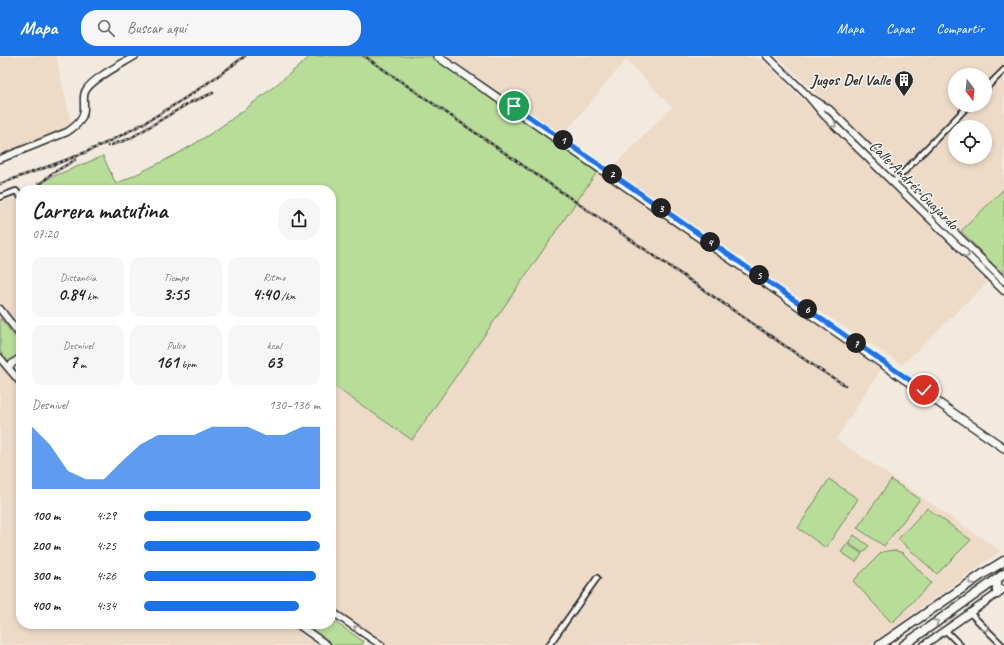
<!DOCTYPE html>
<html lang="es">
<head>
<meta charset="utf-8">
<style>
  :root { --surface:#fff; --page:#f6f6f6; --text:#202124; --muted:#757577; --accent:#1a73e8 }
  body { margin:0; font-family:Caveat,sans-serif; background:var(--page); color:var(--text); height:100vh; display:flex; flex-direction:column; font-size:15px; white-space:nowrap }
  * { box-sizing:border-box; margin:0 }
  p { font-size:13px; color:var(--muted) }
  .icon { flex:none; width:22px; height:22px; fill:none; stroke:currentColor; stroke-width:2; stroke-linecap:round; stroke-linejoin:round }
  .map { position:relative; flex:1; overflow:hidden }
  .side { position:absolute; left:16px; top:129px; width:320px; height:444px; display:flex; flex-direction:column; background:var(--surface); border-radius:16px; box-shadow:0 2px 6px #0003 }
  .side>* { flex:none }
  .needle { width:26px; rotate:164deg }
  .controls { position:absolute; left:948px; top:12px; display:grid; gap:8px }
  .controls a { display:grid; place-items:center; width:44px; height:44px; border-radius:50%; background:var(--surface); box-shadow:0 2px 6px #0003; font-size:20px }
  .pin { position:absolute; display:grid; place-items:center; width:34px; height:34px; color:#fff; margin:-17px; border:2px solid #fff; border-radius:50%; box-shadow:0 1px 4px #0007 }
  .km { position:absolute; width:20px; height:20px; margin:-10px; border-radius:50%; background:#222; color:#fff; font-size:11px; line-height:20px; text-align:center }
  .round { display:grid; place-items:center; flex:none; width:42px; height:42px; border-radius:16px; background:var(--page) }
  .overview { display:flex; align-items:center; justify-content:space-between; height:68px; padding:0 16px }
  h1 { font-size:22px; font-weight:700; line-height:30px }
  .stats { display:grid; grid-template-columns:repeat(3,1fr); gap:6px; height:68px; padding:4px 16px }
  .stats div { display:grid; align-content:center; border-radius:10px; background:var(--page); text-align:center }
  .stats b { font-size:17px; font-weight:700 }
  .stats small { font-size:11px; font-weight:400 }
  .stats p { font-size:11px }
  .chart { height:112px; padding:8px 16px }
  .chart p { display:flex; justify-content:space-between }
  .chart svg { width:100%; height:72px; margin-top:4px; fill:var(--accent); opacity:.7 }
  ul { padding:0 16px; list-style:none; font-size:13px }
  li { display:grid; grid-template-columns:64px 48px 1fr; align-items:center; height:30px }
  li i { height:10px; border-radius:5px; background:var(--accent) }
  header { display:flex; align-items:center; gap:24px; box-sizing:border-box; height:56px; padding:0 20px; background:var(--accent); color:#fff }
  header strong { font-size:19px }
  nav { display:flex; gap:22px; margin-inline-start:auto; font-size:14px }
  .search { width:280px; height:36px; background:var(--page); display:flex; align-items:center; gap:10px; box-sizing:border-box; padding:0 14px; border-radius:16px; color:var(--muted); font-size:15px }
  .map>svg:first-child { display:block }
  .built { fill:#eddbc8; fill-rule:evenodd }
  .green { fill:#b7dd98; stroke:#718462 }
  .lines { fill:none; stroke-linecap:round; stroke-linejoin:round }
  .street-casing { stroke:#2b2b2b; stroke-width:8 }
  .secondary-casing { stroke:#2b2b2b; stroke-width:9 }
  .primary-casing { stroke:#2b2b2b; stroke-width:10 }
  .highway-casing { stroke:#2b2b2b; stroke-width:11 }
  .street { stroke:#f6f6f2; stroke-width:4.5 }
  .secondary { stroke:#f6f6f2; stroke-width:6 }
  .primary { stroke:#f6f6f2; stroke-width:7 }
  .highway { stroke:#f6f6f2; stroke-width:8 }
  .rail-casing { stroke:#2b2b2b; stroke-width:2.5 }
  .rail { stroke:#f6f6f2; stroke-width:1; stroke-dasharray:3; stroke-linecap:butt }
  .oneway { stroke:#90908e }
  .route-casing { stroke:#fff; stroke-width:8 }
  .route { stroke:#1a73e8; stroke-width:5 }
  .labels { text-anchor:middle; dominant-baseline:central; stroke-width:3; stroke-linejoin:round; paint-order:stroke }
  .poi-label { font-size:16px; font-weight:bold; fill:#2b2b2b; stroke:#f6f6f2; text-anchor:end }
  .street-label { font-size:16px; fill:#2b2b2b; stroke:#f6f6f2 }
</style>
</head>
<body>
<header>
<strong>Mapa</strong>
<div class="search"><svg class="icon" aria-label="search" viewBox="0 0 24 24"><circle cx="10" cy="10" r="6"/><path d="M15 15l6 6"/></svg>Buscar aquí</div>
<nav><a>Mapa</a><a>Capas</a><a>Compartir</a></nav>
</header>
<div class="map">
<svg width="1004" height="589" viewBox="0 0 1004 589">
  <rect width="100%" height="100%" fill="#f2eadf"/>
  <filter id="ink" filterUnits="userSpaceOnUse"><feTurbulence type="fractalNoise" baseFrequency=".025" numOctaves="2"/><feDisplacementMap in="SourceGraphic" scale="8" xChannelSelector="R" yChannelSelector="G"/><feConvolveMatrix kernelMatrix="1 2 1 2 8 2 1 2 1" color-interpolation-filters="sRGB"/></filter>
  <g filter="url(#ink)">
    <!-- built -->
    <path class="built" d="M0,0H56L72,70L25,90L0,97Z
      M446,0H745L763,4L815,56L875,112L987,227L902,309L768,221L700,174L608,115L672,51L626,4L562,80Z
      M777,0H871L873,3L877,0H1004V133L961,175ZM955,19H985V49H955ZM955,71H985V101H955Z
      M597,116L883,310L836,383L1001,495L870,589H386L331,551V328L412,384Z
      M21,139V272L0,248V147Z
      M0,307L21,332V568H287L318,589H0Z"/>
    <!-- green -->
    <path class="green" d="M311,0H432L597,116L412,384L331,328V134H47L37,127L103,100L116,128C137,118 158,108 179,97C227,70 269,35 311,0Z
      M1004,133V220L961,175Z
      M0,262L21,288V298L9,307L0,296Z
      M829,423L858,443L826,492L798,472Z
      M891,424L920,443L884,490L857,472Z
      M927,452L971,484L937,518L898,483Z
      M854,479L869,490L863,497L848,487Z
      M847,488L862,498L856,506L841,496Z
      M893,494L903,497L931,527L892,567L853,525L882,496Z
      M331,563L364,586L362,589H333L302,568H331Z"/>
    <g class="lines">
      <!-- street casing -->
      <g class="street-casing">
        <path id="street" d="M985,33L1004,14
          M894,126L969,49
          M0,141L16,135L21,141
          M970,557L1002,589
          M945,574L960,589
          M549,589L597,522"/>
      </g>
      <!-- secondary casing -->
      <g class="secondary-casing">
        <path id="secondary" d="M767,0L808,40L824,59L1004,235
          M813,43L829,53L1004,225
          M0,103L67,76C78,69 85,62 84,49C84,43 83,38 86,34C93,22 122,8 135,0
          M0,253L21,280
          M0,302L21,327
          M8,311L21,301
          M331,555L381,589
          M297,568L327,589
          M924,589L1004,533"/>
      </g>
      <!-- primary casing -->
      <g class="primary-casing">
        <path id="primary" d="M437,0L1004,392"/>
      </g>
      <!-- highway casing -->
      <g class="highway-casing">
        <path id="highway" d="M997,538V523
          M880,589L983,518L1004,505
          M904,589L1004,518"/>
      </g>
      <!-- street -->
      <use href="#street" class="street"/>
      <!-- secondary -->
      <use href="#secondary" class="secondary"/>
      <!-- primary -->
      <use href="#primary" class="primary"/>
      <!-- highway -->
      <use href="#highway" class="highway"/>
      <!-- rail casing -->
      <g class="rail-casing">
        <path id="rail" d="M364,0L820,314L845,329
          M108,90L129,83L189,47L213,37
          M0,128C28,117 58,108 86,96C142,72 196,37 245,0
          M34,134L51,118L75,104"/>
      </g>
      <!-- rail -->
      <use href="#rail" class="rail"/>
    </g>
    <!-- one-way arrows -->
    <defs><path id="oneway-chevron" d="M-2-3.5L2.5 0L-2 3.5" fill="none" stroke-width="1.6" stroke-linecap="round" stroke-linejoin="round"/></defs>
    <g class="oneway">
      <use href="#oneway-chevron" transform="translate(834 69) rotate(44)"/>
      <use href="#oneway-chevron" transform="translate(967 199) rotate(45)"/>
      <use href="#oneway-chevron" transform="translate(971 526) rotate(146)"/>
      <use href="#oneway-chevron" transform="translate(936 566) rotate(-35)"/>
      <use href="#oneway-chevron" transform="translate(356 572) rotate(-146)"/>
      <use href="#oneway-chevron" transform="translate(986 573) rotate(45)"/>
    </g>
  </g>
  <g class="lines" filter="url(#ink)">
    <!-- route casing -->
    <g class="route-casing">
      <path id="route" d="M514,50L924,334"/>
    </g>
    <!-- route -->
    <use href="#route" class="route"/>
  </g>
  <!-- icons -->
  <defs>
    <g id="building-pin" transform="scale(1)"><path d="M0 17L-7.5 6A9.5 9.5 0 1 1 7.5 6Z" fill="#2b2b2b" stroke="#f6f6f2"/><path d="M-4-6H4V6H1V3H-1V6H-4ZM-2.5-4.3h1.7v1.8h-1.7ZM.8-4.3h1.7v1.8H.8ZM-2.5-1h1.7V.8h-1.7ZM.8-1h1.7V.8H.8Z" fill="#fff"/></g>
  </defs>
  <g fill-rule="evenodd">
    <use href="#building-pin" x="904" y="24"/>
  </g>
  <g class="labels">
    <!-- poi labels -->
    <g class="poi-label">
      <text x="890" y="24">Jugos Del Valle</text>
    </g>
    <!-- street labels -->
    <g class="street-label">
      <text transform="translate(914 129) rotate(45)">Calle Andrés Guajardo</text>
    </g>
  </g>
</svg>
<div class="controls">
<a><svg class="needle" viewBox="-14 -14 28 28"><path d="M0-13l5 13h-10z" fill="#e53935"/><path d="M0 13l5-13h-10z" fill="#757577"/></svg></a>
<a><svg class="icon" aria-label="locate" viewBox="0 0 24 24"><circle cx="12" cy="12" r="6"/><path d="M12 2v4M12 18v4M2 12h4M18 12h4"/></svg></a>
</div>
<div class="pin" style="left:514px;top:50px;background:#1e9e55"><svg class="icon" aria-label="arrive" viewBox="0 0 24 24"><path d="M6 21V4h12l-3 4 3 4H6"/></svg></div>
<div class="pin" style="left:924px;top:334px;background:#d93025"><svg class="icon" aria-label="check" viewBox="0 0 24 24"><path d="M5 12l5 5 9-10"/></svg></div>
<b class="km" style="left:563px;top:84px">1</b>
<b class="km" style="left:612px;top:118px">2</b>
<b class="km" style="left:661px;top:152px">3</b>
<b class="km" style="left:710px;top:186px">4</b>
<b class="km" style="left:759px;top:219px">5</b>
<b class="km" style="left:807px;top:253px">6</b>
<b class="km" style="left:856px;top:287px">7</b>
<section class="side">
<div class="overview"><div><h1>Carrera matutina</h1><p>07:20</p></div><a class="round"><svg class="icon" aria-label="share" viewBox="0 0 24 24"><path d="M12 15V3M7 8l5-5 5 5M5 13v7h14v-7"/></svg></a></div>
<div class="stats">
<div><p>Distancia</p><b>0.84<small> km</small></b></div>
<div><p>Tiempo</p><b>3:55</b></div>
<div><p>Ritmo</p><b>4:40<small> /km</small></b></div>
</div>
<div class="stats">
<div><p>Desnivel</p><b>7<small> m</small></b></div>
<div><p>Pulso</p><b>161<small> bpm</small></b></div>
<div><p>kcal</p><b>63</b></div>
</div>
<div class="chart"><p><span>Desnivel</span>130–136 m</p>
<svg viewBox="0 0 160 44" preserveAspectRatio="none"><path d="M0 44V6L10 17L20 33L30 38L40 38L50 27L60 17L70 11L80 11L90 11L100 6L110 6L120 6L130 11L140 11L150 6L160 6V44z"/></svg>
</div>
<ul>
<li><b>100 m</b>4:29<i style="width:95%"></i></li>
<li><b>200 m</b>4:25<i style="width:100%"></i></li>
<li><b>300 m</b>4:26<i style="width:98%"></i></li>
<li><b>400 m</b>4:34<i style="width:88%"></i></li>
</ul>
</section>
</div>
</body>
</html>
